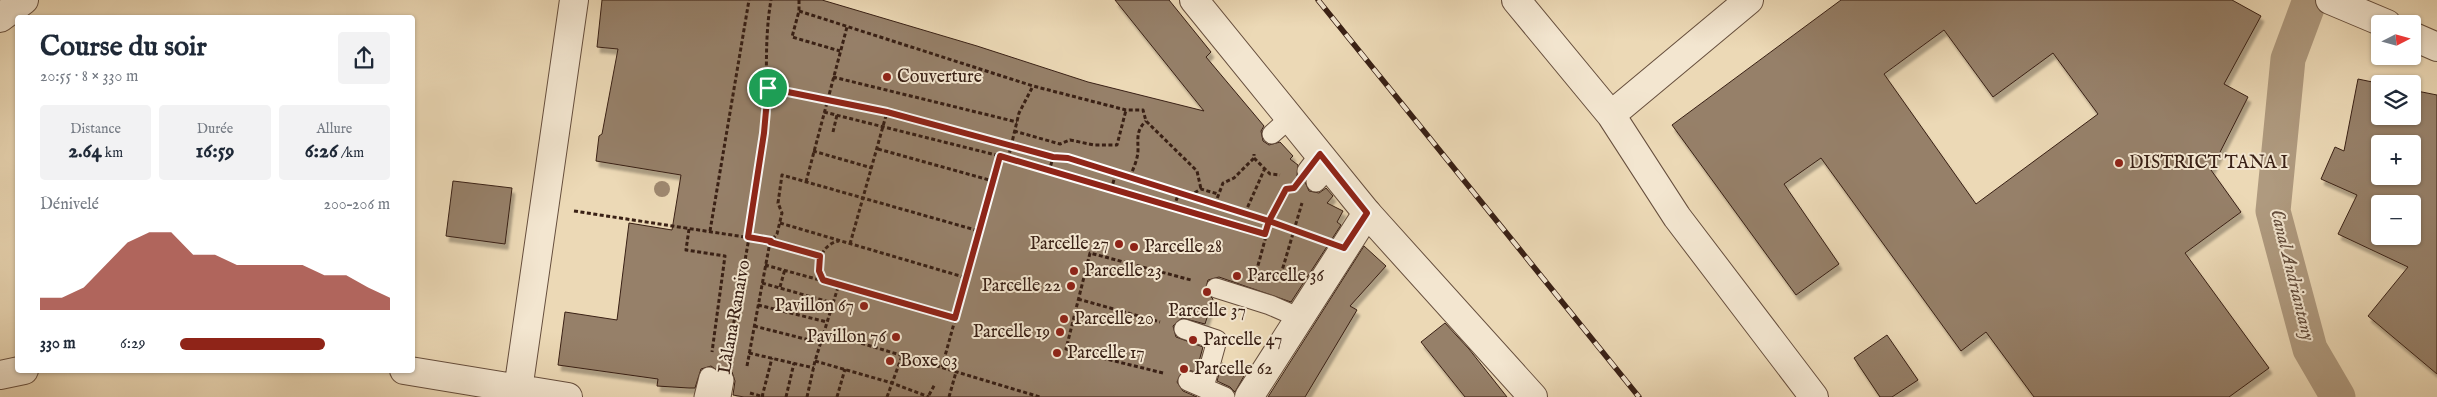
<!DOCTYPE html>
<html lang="fr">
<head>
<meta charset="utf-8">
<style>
  :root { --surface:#fff; --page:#f2f2f3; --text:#1f2937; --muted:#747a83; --accent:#8f2418 }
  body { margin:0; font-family:"IM FELL English",serif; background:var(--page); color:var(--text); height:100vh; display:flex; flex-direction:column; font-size:19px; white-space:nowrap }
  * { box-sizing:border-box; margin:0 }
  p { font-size:16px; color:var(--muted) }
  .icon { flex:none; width:28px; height:28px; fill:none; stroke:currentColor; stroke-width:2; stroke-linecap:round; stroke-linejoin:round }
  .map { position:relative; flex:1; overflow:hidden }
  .sheet { position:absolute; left:15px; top:15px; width:400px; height:358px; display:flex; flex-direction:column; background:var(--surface); border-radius:5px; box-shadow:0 1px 4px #0004 }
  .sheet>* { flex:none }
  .needle { width:32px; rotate:84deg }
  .controls { position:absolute; left:2371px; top:15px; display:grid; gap:10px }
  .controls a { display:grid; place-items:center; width:50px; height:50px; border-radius:5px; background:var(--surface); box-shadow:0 1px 4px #0004; font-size:25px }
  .pin { position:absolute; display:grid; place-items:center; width:42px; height:42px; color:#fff; margin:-21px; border:2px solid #fff; border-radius:50%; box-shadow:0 1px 5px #0007 }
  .round { display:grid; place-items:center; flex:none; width:52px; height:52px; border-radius:5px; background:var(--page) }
  .summary { display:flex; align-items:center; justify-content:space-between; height:85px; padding:0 25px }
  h1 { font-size:28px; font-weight:800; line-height:38px }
  .stats { display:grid; grid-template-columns:repeat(3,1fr); gap:8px; height:85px; padding:5px 25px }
  .stats div { display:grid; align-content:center; border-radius:5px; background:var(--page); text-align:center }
  .stats b { font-size:21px; font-weight:800 }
  .stats small { font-size:14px; font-weight:400 }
  .stats p { font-size:14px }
  .chart { height:140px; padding:10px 25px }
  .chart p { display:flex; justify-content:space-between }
  .chart svg { width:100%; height:90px; margin-top:5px; fill:var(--accent); opacity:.7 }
  ul { padding:0 25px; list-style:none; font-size:16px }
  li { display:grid; grid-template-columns:80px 60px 1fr; align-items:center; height:38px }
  li i { height:12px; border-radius:6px; background:var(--accent) }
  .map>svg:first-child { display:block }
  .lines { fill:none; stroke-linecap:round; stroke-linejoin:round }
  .canal { stroke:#af9a7f; stroke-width:35 }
  .building { fill:#968069; stroke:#392015; fill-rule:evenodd; filter:url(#shadow) }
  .service-casing { stroke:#664e3d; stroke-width:21 }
  .minor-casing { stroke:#664e3d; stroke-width:30 }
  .tertiary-casing { stroke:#664e3d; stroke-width:30 }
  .path { stroke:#392015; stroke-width:3; stroke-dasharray:4 2.5; stroke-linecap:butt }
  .service { stroke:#f3e6d0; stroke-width:19 }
  .minor { stroke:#f3e6d0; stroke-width:28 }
  .tertiary { stroke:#f3e6d0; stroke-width:28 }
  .rail-casing { stroke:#392015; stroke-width:5.5 }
  .rail { stroke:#f3e6d0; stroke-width:4; stroke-dasharray:11; stroke-linecap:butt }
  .tree { fill:#9e8870 }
  .route-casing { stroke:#fff; stroke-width:10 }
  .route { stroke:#8f2418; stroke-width:6 }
  .poi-dot { fill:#8f2418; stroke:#f3e6d0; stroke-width:2 }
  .labels { text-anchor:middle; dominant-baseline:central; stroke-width:4; stroke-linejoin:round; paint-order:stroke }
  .poi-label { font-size:18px; fill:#392015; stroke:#f3e6d0; text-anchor:start }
  .street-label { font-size:18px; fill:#392015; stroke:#f3e6d0 }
  .water-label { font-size:19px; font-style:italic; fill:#624b3a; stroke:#f3e6d0 }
</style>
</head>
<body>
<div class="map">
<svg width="2437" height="397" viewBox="0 0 2437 397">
  <defs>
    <filter id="shadow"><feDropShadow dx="3" dy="5.5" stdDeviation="1" flood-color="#0004"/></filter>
  </defs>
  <rect width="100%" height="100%" fill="#ecd9b6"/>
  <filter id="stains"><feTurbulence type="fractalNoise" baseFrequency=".004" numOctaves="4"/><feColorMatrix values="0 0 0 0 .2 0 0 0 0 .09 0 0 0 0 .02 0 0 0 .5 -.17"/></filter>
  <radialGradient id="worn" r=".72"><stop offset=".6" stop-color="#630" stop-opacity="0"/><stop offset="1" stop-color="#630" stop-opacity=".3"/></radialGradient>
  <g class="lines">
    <!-- canal -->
    <path class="canal" d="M2310,0L2288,59L2273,211L2310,349L2338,397"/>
  </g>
  <!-- building -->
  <path class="building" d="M602,0H822L977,46L1088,82L1204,111L1115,0H1169L1211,52L1206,57L1264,126L1261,131L1263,141L1269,145L1280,142L1293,156L1290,159L1298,165L1297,176L1305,182L1309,191L1319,193L1326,188L1333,196L1327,203L1343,211L1337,222L1341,225L1291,302L1219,277L1208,280L1205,291L1213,299L1205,324L1182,318L1173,326L1176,337L1203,347L1196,372L1187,370L1182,372L1177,382L1183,391L1197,397H744L733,395L735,381L732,372L725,369L718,371L711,366L701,369L695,388H689L657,386L658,379L558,365L565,312L617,320L629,223L672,230L681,175L596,161L599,136L602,134L618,49L597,47Z
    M1841,0H2232L2261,16L2224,84L2248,97L2211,170L2241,212L2185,253L2269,368L2229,397H2034L1986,332L1961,351L1821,158L1784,184L1839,264L1796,295L1672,125ZM1944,30L1993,97L2053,53L2098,114L1976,204L1884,74Z
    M2358,79L2382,84H2380V116H2412V90L2437,95V374L2368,316L2408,267L2338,234L2357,195L2321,179L2335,147L2344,151ZM2380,144H2412V176H2380ZM2380,204H2412V236H2380Z
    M453,181L512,188L505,244L446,236Z
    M1364,246L1386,266L1350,306L1357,310L1305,397H1268Z
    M1445,323L1469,349L1507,397H1465L1421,342Z
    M1887,335L1918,380L1892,397H1880L1854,358Z
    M1222,363L1244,376L1235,392L1230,387L1217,381Z"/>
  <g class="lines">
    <!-- service casing -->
    <g class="service-casing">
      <path id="service" d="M1272,134L1290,118
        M1307,171L1320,154
        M1316,182L1330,167
        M1216,288L1270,305L1300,318
        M1184,329L1217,340L1204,387
        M1188,381L1225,397
        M704,397L709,377
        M721,397L724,380"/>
    </g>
    <!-- minor casing -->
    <g class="minor-casing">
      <path id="minor" d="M1516,0L1611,115L1749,0
        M1611,115L1677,217L1814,397
        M1249,397L1367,213"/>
    </g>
    <!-- tertiary casing -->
    <g class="tertiary-casing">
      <path id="tertiary" d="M1194,0L1367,213L1533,397
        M2330,0L2387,24
        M0,18L24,0
        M2412,36L2437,47
        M404,370L568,397
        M0,375L24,370
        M517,397L574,0"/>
    </g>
    <!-- path -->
    <path class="path" d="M799,0V11L792,37L840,51
      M799,11L1033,86L1126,110H1143L1146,121L1197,171L1201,189
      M833,77L1017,122
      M768,88L887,112L1053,157L1068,158L1245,213L1315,237
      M824,112L1000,156L1265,234
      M1014,131L1060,144L1070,140L1094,145H1117L1126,110
      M833,132L837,115
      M878,149L993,181
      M813,151L872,168
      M1254,158L1270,174L1280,175
      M1008,159L1019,113L1033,86
      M1049,172L1053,157
      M1130,177C1133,169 1138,159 1138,150C1138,139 1136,130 1146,121
      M806,182L847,27
      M1111,190L1116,173
      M1189,196L1201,189L1218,194
      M1215,204L1223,183L1234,178L1254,158V154
      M1174,207L1179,192
      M574,211L771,241
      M1245,213L1265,168
      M780,223L967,278
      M689,229L686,250L725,256L712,352
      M710,231L749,0
      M770,243L820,256
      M850,244L887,112
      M765,265L955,317
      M1256,272C1265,243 1269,215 1286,189H1288
      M823,279C814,264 822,244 839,241
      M1279,281L1302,203
      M762,283L833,303
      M780,287L785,269
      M1078,299L1160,322
      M758,305L827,322
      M754,326L821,343
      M824,332L1040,397
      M749,353L814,368
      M728,355C741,281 756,207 764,133C769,87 763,46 771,0
      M815,361L892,383L929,397
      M747,366L770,242L777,234L782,213L778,203L782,175L979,231
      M942,367L1000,156
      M1163,373L1066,349L1090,253L1191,280
      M750,393L764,397
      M929,395L935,384
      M762,397L772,358
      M786,397L794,363
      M807,397L815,361L839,284
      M837,397L845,369
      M887,397L902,356
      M949,397L956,372"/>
    <!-- service -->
    <use href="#service" class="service"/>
    <!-- minor -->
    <use href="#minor" class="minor"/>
    <!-- tertiary -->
    <use href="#tertiary" class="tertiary"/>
    <!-- rail casing -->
    <g class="rail-casing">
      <path id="rail" d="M1318,0L1639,397"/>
    </g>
    <!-- rail -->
    <use href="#rail" class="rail"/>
  </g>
  <!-- trees -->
  <circle class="tree" cx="662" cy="189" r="8"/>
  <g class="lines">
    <!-- route casing -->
    <g class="route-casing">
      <path id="route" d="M768,88L764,133L748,237L771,241L770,242L820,256L819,271L823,280L955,318L1000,156L1265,234L1269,221L1344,248L1367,213L1320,154L1294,188L1286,189L1269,221L1068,158L1053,157L887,112L768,88"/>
    </g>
    <!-- route -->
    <use href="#route" class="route"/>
  </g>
  <!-- markers -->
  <g class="poi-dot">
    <circle cx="887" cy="77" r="5"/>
    <circle cx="2119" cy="163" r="5"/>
    <circle cx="1119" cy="244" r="5"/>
    <circle cx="1134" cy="247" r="5"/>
    <circle cx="1074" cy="271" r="5"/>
    <circle cx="1237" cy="276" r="5"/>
    <circle cx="1071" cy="286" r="5"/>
    <circle cx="1207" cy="292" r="5"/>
    <circle cx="864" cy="306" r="5"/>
    <circle cx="1064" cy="319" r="5"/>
    <circle cx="1060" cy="332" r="5"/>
    <circle cx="896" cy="337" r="5"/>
    <circle cx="1193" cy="340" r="5"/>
    <circle cx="1057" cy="353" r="5"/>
    <circle cx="890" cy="361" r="5"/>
    <circle cx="1184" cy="369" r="5"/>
  </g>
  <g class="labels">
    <!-- poi labels -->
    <g class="poi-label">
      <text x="897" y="77">Couverture</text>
      <text x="2129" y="163">DISTRICT TANA I</text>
      <text x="1109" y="244" text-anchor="end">Parcelle 27</text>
      <text x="1144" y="247">Parcelle 28</text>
      <text x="1084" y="271">Parcelle 23</text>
      <text x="1247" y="276">Parcelle 36</text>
      <text x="1061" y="286" text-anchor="end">Parcelle 22</text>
      <text x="854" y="306" text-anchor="end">Pavillon 67</text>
      <text x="1207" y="311" text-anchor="middle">Parcelle 37</text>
      <text x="1074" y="319">Parcelle 20</text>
      <text x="1050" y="332" text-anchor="end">Parcelle 19</text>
      <text x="886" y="337" text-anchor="end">Pavillon 76</text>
      <text x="1203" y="340">Parcelle 47</text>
      <text x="1067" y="353">Parcelle 17</text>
      <text x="900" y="361">Boxe 03</text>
      <text x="1194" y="369">Parcelle 62</text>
    </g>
    <!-- street labels -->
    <g class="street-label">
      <text transform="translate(735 317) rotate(-80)">Làlana Ranaivo</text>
    </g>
    <!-- water labels -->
    <g class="water-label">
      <text transform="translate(2292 275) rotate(76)">Canal Andriantany</text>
    </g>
  </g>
  <rect width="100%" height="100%" filter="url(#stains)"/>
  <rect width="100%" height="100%" fill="url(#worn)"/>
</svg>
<div class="controls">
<a><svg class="needle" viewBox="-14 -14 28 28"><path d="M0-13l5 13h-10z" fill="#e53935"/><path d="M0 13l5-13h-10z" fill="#747a83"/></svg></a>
<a><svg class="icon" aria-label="layers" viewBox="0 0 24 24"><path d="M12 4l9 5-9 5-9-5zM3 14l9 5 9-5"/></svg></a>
<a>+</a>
<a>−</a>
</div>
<div class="pin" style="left:768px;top:88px;background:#1e9e55"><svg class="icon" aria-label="arrive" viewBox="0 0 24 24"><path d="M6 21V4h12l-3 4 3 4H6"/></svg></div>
<section class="sheet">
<div class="summary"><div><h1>Course du soir</h1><p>20:55 · 8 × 330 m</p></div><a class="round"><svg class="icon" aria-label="share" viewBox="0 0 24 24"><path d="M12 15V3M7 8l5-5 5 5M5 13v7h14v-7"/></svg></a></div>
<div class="stats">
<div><p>Distance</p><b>2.64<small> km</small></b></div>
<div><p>Durée</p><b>16:59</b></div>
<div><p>Allure</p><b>6:26<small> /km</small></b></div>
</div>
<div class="chart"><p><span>Dénivelé</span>200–206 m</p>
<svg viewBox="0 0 160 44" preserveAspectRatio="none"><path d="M0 44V38L10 38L20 33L30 22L40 11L50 6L60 6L70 17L80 17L90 22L100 22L110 22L120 22L130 27L140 27L150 33L160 38V44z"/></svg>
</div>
<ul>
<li><b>330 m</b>6:29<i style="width:69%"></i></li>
</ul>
</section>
</div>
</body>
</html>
